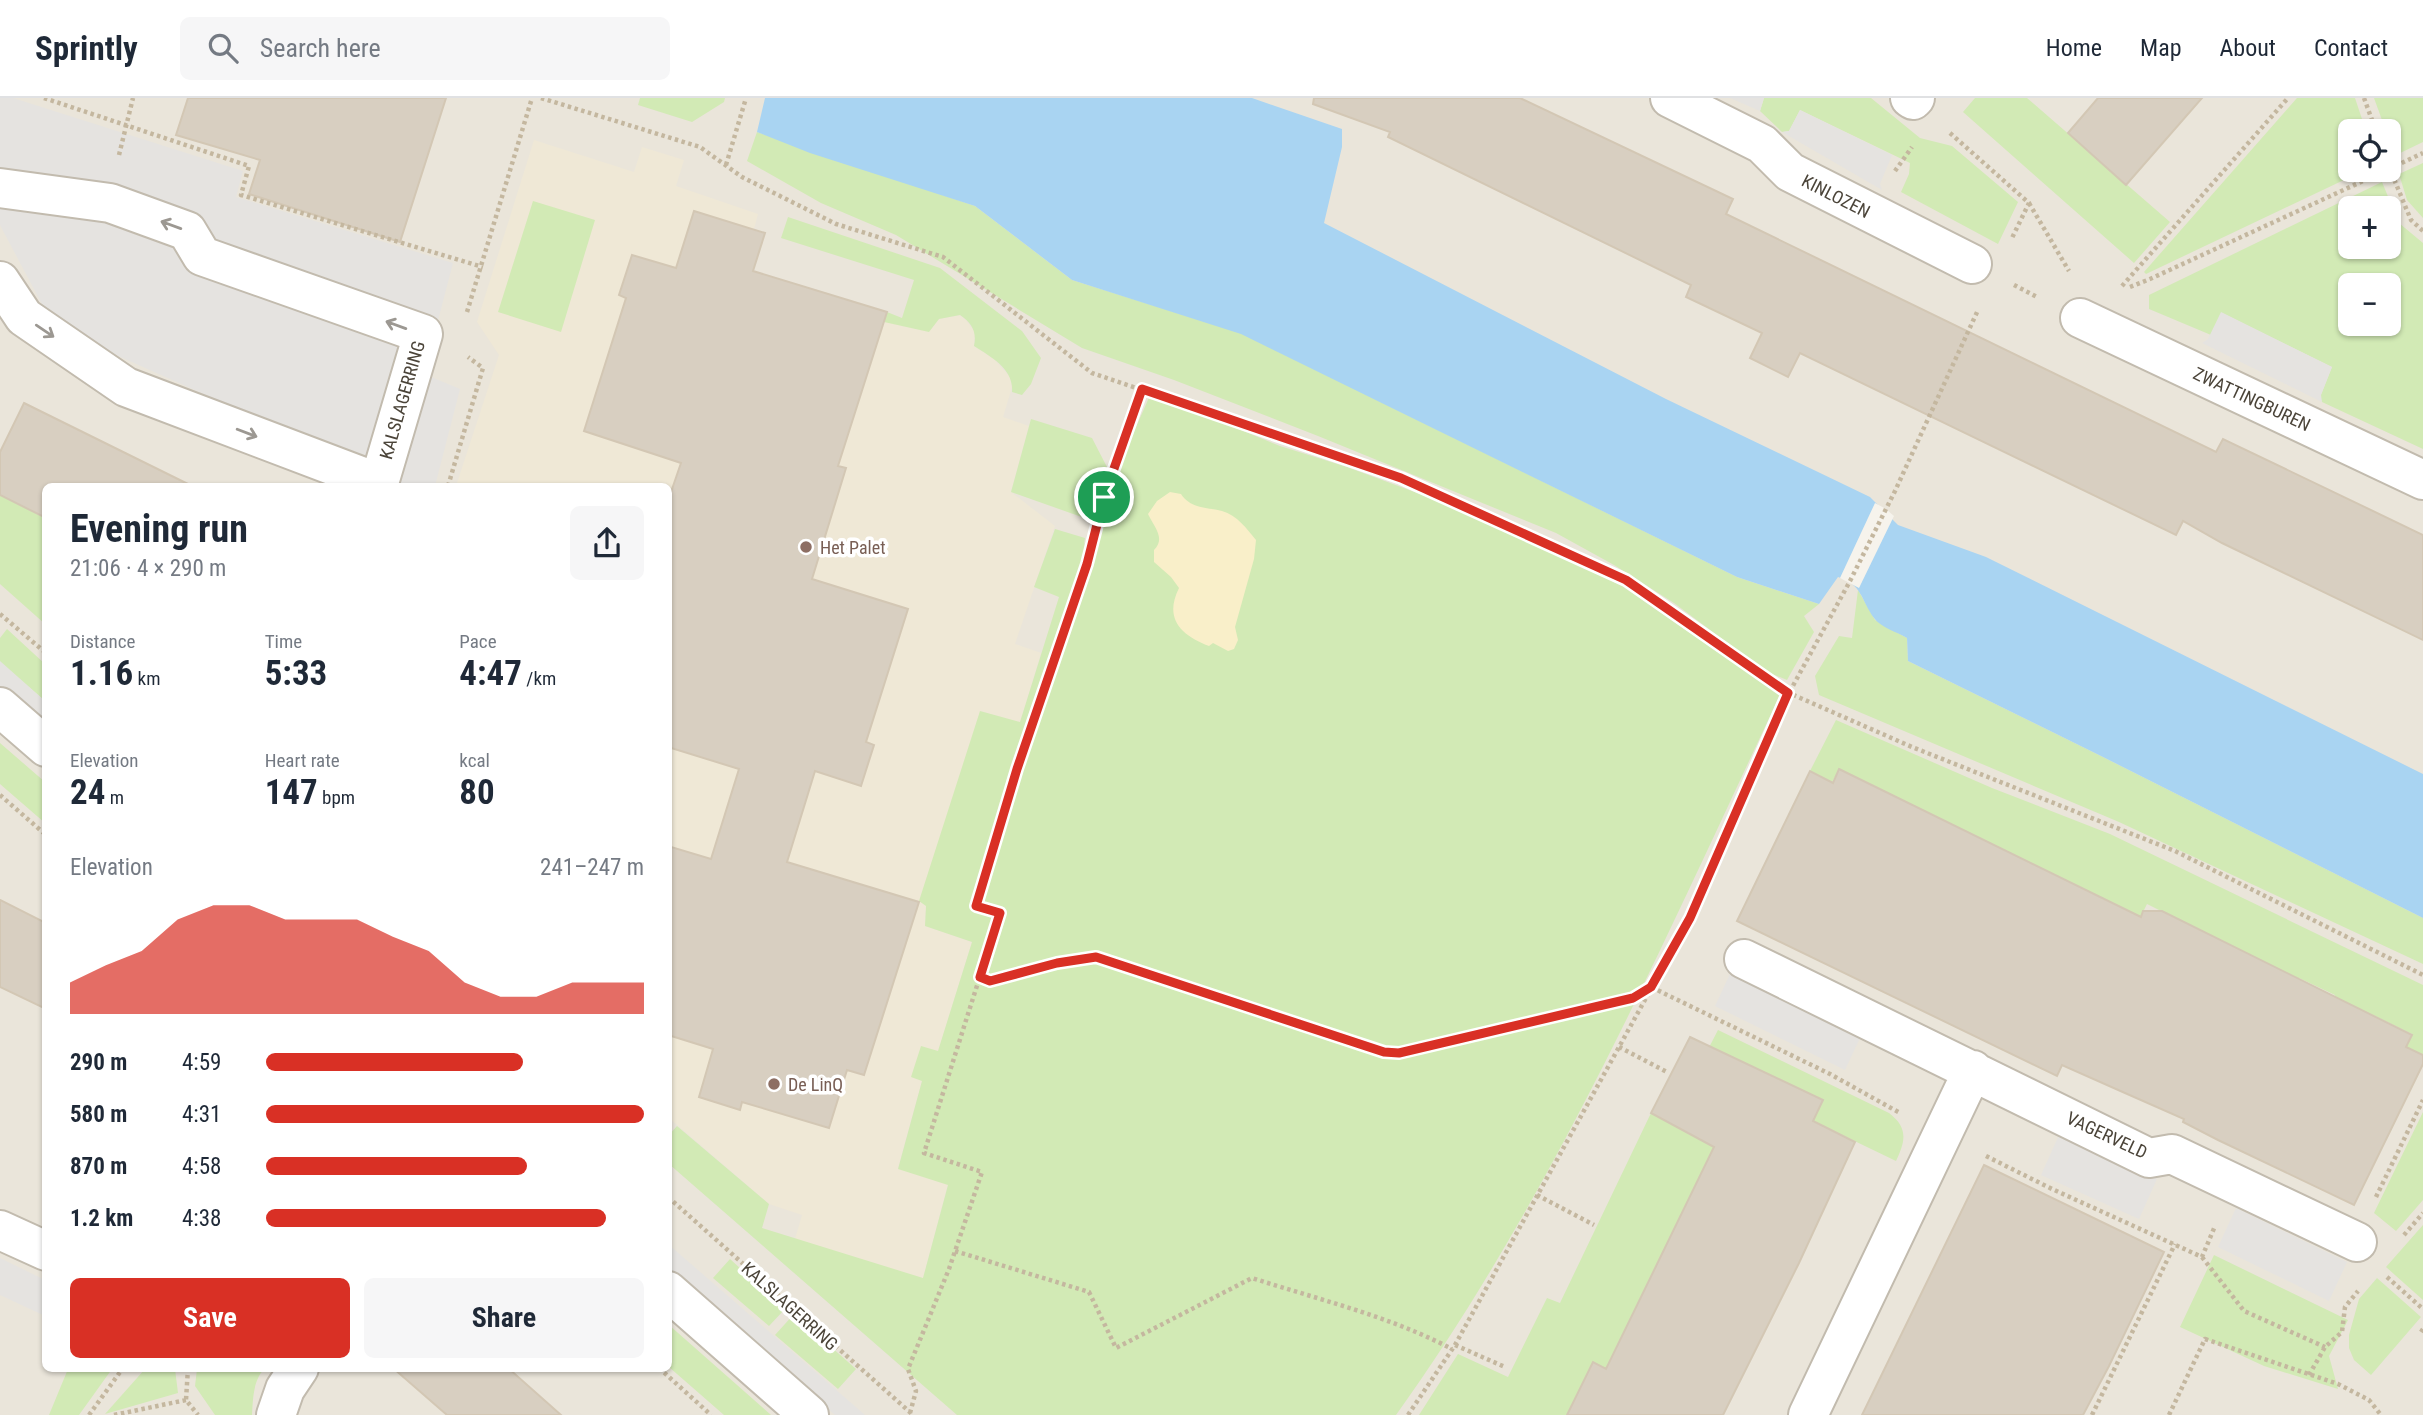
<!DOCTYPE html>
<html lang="en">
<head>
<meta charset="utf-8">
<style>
  :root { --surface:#fff; --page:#f6f6f7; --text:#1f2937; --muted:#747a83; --line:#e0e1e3; --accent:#d93025 }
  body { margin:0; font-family:"Roboto Condensed",sans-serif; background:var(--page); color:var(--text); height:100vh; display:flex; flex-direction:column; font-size:26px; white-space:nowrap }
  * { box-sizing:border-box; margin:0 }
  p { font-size:23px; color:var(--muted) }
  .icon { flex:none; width:38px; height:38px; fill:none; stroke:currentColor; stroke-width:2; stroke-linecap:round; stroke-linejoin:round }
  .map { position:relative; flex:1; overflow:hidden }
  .panel { position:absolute; left:42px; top:385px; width:630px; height:889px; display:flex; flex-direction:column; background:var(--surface); border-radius:10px; box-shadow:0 2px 5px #0004 }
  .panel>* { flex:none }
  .fabs { position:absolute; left:2338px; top:21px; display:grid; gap:14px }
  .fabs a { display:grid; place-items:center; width:63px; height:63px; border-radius:10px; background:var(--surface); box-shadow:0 2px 5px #0004; font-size:35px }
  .pin { position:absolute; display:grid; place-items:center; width:60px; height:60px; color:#fff; margin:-30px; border:4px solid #fff; border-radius:50%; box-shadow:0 2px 7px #0007 }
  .round { display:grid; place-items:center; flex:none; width:74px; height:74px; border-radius:10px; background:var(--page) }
  .summary { display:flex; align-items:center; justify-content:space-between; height:119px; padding:0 28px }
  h1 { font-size:38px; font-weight:700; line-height:52px }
  .stats { display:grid; grid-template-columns:repeat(3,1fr); gap:10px; height:119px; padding:7px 28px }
  .stats div { display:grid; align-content:center }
  .stats b { font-size:35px; font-weight:700 }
  .stats small { font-size:19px; font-weight:400 }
  .stats p { font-size:19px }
  .chart { height:196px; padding:14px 28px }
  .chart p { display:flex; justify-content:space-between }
  .chart svg { width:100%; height:126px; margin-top:7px; fill:var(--accent); opacity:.7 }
  .primary-button { display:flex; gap:14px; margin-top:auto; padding:14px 28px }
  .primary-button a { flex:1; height:80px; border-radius:10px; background:var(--accent); color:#fff; font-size:28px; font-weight:700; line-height:80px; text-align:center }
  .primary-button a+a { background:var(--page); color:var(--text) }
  ul { padding:0 28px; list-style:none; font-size:23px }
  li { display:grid; grid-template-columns:112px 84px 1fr; align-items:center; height:52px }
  li i { height:18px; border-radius:9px; background:var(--accent) }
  header { display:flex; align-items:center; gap:42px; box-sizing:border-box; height:98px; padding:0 35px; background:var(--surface); border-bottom:2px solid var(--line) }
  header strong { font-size:33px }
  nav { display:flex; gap:38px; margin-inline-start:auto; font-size:24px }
  .search { width:490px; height:63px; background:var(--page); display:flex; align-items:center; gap:18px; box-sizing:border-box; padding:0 24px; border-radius:10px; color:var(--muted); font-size:26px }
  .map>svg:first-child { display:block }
  .residential { fill:#eae5da; fill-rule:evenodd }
  .education { fill:#efe8d6 }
  .green { fill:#d2eab5; fill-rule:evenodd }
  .sand { fill:#f9efc9 }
  .parking { fill:#e5e3e0 }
  .water { fill:#a9d4f2 }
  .pier { fill:#f6f3ec }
  .building { fill:#d8cfc1; stroke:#d3c7b4; stroke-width:2 }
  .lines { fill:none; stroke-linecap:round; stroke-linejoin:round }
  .minor-casing { stroke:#c2bbae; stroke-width:42 }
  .tertiary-casing { stroke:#c2bbae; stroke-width:42 }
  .path { stroke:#c4b79f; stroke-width:4.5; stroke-dasharray:3.5 3.5; stroke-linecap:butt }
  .minor { stroke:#fff; stroke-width:38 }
  .tertiary { stroke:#fff; stroke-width:38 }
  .oneway { stroke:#9c9892 }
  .route-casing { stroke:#fff; stroke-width:14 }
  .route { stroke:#d93025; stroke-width:9 }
  .education-dot { fill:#8d6e63; stroke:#fff; stroke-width:2.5 }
  .labels { text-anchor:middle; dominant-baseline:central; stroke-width:7; stroke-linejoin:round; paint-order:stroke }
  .street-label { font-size:18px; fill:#4b4439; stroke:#fff }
  .education-label { font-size:18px; fill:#785e54; stroke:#fff; text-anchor:start }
</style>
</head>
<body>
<header>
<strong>Sprintly</strong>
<div class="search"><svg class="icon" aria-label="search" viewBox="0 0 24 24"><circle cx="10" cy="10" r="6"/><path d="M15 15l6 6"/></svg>Search here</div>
<nav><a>Home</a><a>Map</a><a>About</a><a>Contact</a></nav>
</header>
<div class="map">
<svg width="2423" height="1317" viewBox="0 0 2423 1317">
  <rect width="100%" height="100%" fill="#f6f3ec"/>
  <!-- residential -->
  <path class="residential" d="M0,0H2423V1317H0ZM2350,33H2389V72H2350ZM2350,110H2389V149H2350ZM2350,187H2389V226H2350ZM46,388H668V1270H46Z"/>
  <!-- education -->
  <path class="education" d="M534,42L634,74L642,49L684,62L676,88L758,116L754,131L765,135L753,173L929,233L939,221L960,217L966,222L975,234L974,248L994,261L1010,279L1012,289L1003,319L1029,328L1011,394L1055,428L1015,546L1041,555L1020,625L980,613L926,808L925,828L972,844L938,954L921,949L922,983L898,1070L948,1086L923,1181L795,1141L802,1117L769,1106L669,1020L668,388H456L499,257L477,224Z"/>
  <!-- green -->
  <path class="green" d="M640,0H725L724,4L692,24L638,7Z
    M1764,0H1871L1920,40L1952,48L2018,104L1998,146L1901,94L1909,76L1910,65L1800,12L1789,33L1782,34L1760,13Z
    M1975,0H2027L2170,124L2134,165L1963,14Z
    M2297,0H2355L2366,33H2350V72H2365L2146,176L2144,174Z
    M2374,0H2423V44L2394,58L2389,42V33H2386Z
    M757,34L975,108L1072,182L1241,235L1737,479L1819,506L1804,518L1814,534L1787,582L1765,573L1674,505L1614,467L1556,435L1318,338L1174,282L1082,250L896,137L821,105L747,63Z
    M2423,65V120L2407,102L2399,76Z
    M2382,84L2399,125L2423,145V351L2322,304L2320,299L2332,269L2222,215L2211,237L2149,211V197ZM2350,110H2389V149H2350ZM2350,187H2389V226H2350Z
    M533,103L595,122L561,234L498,214Z
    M788,119L940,170L1022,233L1041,260L1031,286L1022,297L1012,294C1014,271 991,259 974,248C977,234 972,225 960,217L939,221L929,234L884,224L887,214L902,220L914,182L781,140Z
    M1151,295L1280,348L1347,369L1455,409L1525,441L1622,488L1780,597C1664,843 1555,1095 1396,1317H957L669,1066V1037L677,1028L769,1106L762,1130L923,1180L948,1087L898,1071L922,983L911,979L921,948L938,953L972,844L925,828L926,808L919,803L980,613L1020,624L1059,499L1034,489L1055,431L1085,440L1084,447Z
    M1031,321L1092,340L1108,371L1093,423L1011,394Z
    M0,397L45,420V526L0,486Z
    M1858,492L1875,522L1907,540L1908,563L2103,659L2423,820V866L2119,724L1819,597L1815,578L1839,538L1852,540Z
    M7,531L45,566V603L0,564V540Z
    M1836,622L1992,690L2110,736L2423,887V957L2406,949L2412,936L2373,917L2329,911L2335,897L2299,880L2292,893L2185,825L2147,806L2140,820L1839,672L1832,684L1810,673Z
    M0,645L45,684V725L0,686Z
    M1718,932L1889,1015C1909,1030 1905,1044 1896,1063L1813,1023L1716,1046L1606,1271L1567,1317H1419L1458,1256L1508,1279L1547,1200L1560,1205L1651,1015L1670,1025Z
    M2423,1014V1102L2396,1133L2374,1115Z
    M2423,1127V1202L2386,1169Z
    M2214,1157L2348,1222L2329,1258L2338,1291L2264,1268L2180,1229Z
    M730,1161L785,1211L769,1228L713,1180Z
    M2377,1180L2421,1219L2371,1277L2354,1262L2349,1250V1237L2359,1201Z
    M794,1216L856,1271L838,1291L775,1237Z
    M669,1227L771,1317H724L669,1269Z
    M68,1271H112L79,1317H49Z
    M145,1271H175L178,1295L105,1316Z
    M197,1271H264C253,1283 253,1301 252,1317H215L195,1288Z"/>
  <!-- sand -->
  <path class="sand" d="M1170,394L1181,396C1191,411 1206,409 1222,413C1237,417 1247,431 1256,442L1254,461L1235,529L1238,542L1234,551L1228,553L1213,545L1209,548C1180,537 1164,520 1179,490L1171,479L1154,464V452C1166,440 1154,429 1148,416L1157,403Z"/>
  <!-- parking -->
  <path class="parking" d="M0,0H13L243,73L236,99L453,165L424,276L460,291L435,388H363L307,342L80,241L44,210L0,127Z
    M1730,0H1764L1760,13Z
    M1800,12L1892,57L1880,86L1882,92L1782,34L1789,33Z
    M2221,214L2332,269L2321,297L2322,304L2202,245L2208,241Z
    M0,563L45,603V630L0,590Z
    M1730,876L1860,940L1845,972L1715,908Z
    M2059,1037L2157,1081L2139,1121L2041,1077Z
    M2236,1110L2347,1164L2329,1203L2218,1149Z
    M668,1146L865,1317H835L669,1172Z
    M0,1160L45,1182V1218L0,1197Z"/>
  <!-- water -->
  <path class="water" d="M765,0H1252L1342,31V49L1324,125L1666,301L1870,399L1898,427L1986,459L2423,676V820L2103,659L1908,563L1907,540C1897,534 1880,529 1874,520C1861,502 1862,486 1838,479L1819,506L1737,479L1241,236L1072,182L975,108L810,55L757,34Z"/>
  <!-- pier -->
  <path class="pier" d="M1875,405L1886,411L1894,418L1859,490L1840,480Z"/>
  <!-- building -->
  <path class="building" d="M188,0H446L400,144L249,96L260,62L176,37Z
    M1314,0H1520L1733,101L1726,116L2216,354L2223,341L2423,437V542L2222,445L2183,423L2176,437L1800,255L1788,279L1750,260L1762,235L1686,199L1691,187L1388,39L1390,34L1313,6Z
    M2098,0H2202L2126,87L2068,35Z
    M694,113L765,135L753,173L887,214L838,368L846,370L812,481L908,511L866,644L874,647L861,688L815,673L787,764L919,804L864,977L847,972L829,1030L742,1004L740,1012L699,999L713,951L668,937V748L711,761L739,671L668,649V403L681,365L584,333L626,200L619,197L632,157L676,170Z
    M24,305L192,388H46V420L0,397V354Z
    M1839,671L2141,819L2143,813H2162L2412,937L2406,949L2423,957V966L2354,1107L2218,1042L2183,1024L2184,1021L2125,995L2062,967L2057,978L1737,823L1810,673L1833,685Z
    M0,802L46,825V911L0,889Z
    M1690,939L1823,1002L1813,1023L1855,1044L1799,1165L1723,1317H1567L1593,1264L1606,1271L1714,1049L1651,1015Z
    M1984,1067L2164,1154L2109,1268L2083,1317H1862Z
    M393,1270H508L561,1317H447Z"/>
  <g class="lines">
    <!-- minor casing -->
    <g class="minor-casing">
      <path id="minor" d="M1670,0L1762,46L1790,74L1972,166
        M1910,0L1913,2L1915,0
        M0,90L110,105L187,133L202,158L423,236L379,385L126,289L24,219L0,183
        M2080,220L2423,382
        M1744,861L2149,1060L2172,1056L2357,1144
        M0,1132L46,1153
        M276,1317L285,1291L299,1270
        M1808,1317L1973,972"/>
    </g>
    <!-- tertiary casing -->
    <g class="tertiary-casing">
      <path id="tertiary" d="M0,609L46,649
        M668,1193L809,1317"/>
    </g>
    <!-- path -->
    <path class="path" d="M44,0L249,68L241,97L483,169
      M541,0L700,49L742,79L836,126L943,159L1092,275L1401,380L1626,482L1789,595L1912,649L2175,753L2423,877
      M2364,0L2376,33
      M1950,35L2029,105L2012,140
      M119,57L133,0
      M726,67L746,0
      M2389,69L2411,122L2423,133
      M2389,71L2423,55
      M1895,73L1912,49
      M2029,105L2069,173
      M2014,187L2037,199
      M2122,188L2288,0
      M2130,189L2150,181L2387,72
      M467,214L532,0
      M448,388L483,270L468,259
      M0,516L46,555
      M0,697L46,737
      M980,879L991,883L1057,865L1096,859L1384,954L1399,955L1633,900L1651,889L1830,976L1900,1015
      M1619,949L1667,974
      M1986,1058L2052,1091L2202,1159L2215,1128
      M1537,1097L1594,1127
      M668,1099L912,1316
      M2376,1099L2423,1002
      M2404,1137L2423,1115
      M955,1153L1089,1194L1116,1250L1252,1180C1320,1202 1389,1218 1452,1251
      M2202,1159L2244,1213L2325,1249
      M2387,1179L2423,1211
      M2421,1234L2423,1231
      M1455,1247L1505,1269
      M188,1270L186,1302L198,1317
      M659,1270L711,1317
      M2309,1277L2325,1249L2342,1234L2345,1209L2358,1193
      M910,1315L916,1293L908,1271L949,1171L982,1074L924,1055L1000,815L976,808L1017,671L1087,466L1104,399L1142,291
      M89,1317L123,1270
      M114,1317L186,1302
      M1408,1317L1455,1247L1690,820L1789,595L1850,483L1895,393L1978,212
      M2092,1317L2175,1146
      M2169,1317L2205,1241L2338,1286L2369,1302L2381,1317"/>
    <!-- minor -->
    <use href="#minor" class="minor"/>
    <!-- tertiary -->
    <use href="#tertiary" class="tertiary"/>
  </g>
  <!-- one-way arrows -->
  <defs><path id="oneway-shaft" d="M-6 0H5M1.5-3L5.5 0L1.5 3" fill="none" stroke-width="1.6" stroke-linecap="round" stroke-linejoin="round" transform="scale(1.75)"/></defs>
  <g class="oneway">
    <use href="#oneway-shaft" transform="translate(171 127) rotate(-160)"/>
    <use href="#oneway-shaft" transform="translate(396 227) rotate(-160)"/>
    <use href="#oneway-shaft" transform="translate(45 233) rotate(34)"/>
    <use href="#oneway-shaft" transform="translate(247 335) rotate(21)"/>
  </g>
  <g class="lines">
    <!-- route casing -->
    <g class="route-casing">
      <path id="route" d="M1142,291L1401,380L1626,482L1788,595L1690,820L1651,889L1633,900L1399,955L1384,954L1096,859L1057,865L990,883L980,879L1000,815L976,808L1017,671L1087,466L1104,399Z"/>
    </g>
    <!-- route -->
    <use href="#route" class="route"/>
  </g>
  <!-- markers -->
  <g class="education-dot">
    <circle cx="806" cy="449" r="7"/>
    <circle cx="774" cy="986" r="7"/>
  </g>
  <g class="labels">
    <!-- street labels -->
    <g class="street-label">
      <text transform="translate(1836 98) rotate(27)">KINLOZEN</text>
      <text transform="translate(2252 301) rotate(25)">ZWATTINGBUREN</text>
      <text transform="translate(402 302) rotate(-74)">KALSLAGERRING</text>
      <text transform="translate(2107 1037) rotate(25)">VAGERVELD</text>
      <text transform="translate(790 1208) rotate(42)">KALSLAGERRING</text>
    </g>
    <!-- education labels -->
    <g class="education-label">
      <text x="820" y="449">Het Palet</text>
      <text x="788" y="986">De LinQ</text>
    </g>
  </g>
</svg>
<div class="fabs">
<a><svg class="icon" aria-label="locate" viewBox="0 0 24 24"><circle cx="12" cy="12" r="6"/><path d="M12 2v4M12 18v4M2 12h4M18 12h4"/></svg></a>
<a>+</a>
<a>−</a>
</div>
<div class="pin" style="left:1104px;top:399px;background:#1e9e55"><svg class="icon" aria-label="arrive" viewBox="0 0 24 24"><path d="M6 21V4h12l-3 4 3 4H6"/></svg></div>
<section class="panel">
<div class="summary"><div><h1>Evening run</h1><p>21:06 · 4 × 290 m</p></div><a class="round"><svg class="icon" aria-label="share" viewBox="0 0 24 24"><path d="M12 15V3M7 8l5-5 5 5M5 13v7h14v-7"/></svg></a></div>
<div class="stats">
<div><p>Distance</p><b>1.16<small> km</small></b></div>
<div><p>Time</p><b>5:33</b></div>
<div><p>Pace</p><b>4:47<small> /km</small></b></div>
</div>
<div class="stats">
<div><p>Elevation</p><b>24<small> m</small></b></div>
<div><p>Heart rate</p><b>147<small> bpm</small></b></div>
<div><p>kcal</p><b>80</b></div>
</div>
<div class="chart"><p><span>Elevation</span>241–247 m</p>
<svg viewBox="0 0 160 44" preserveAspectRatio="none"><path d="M0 44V33L10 27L20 22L30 11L40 6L50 6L60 11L70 11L80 11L90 17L100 22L110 33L120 38L130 38L140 33L150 33L160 33V44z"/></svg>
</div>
<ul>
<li><b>290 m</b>4:59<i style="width:68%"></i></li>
<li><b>580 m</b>4:31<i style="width:100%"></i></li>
<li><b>870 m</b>4:58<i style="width:69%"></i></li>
<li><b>1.2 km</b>4:38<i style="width:90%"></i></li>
</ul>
<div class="primary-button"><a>Save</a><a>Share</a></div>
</section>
</div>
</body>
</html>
